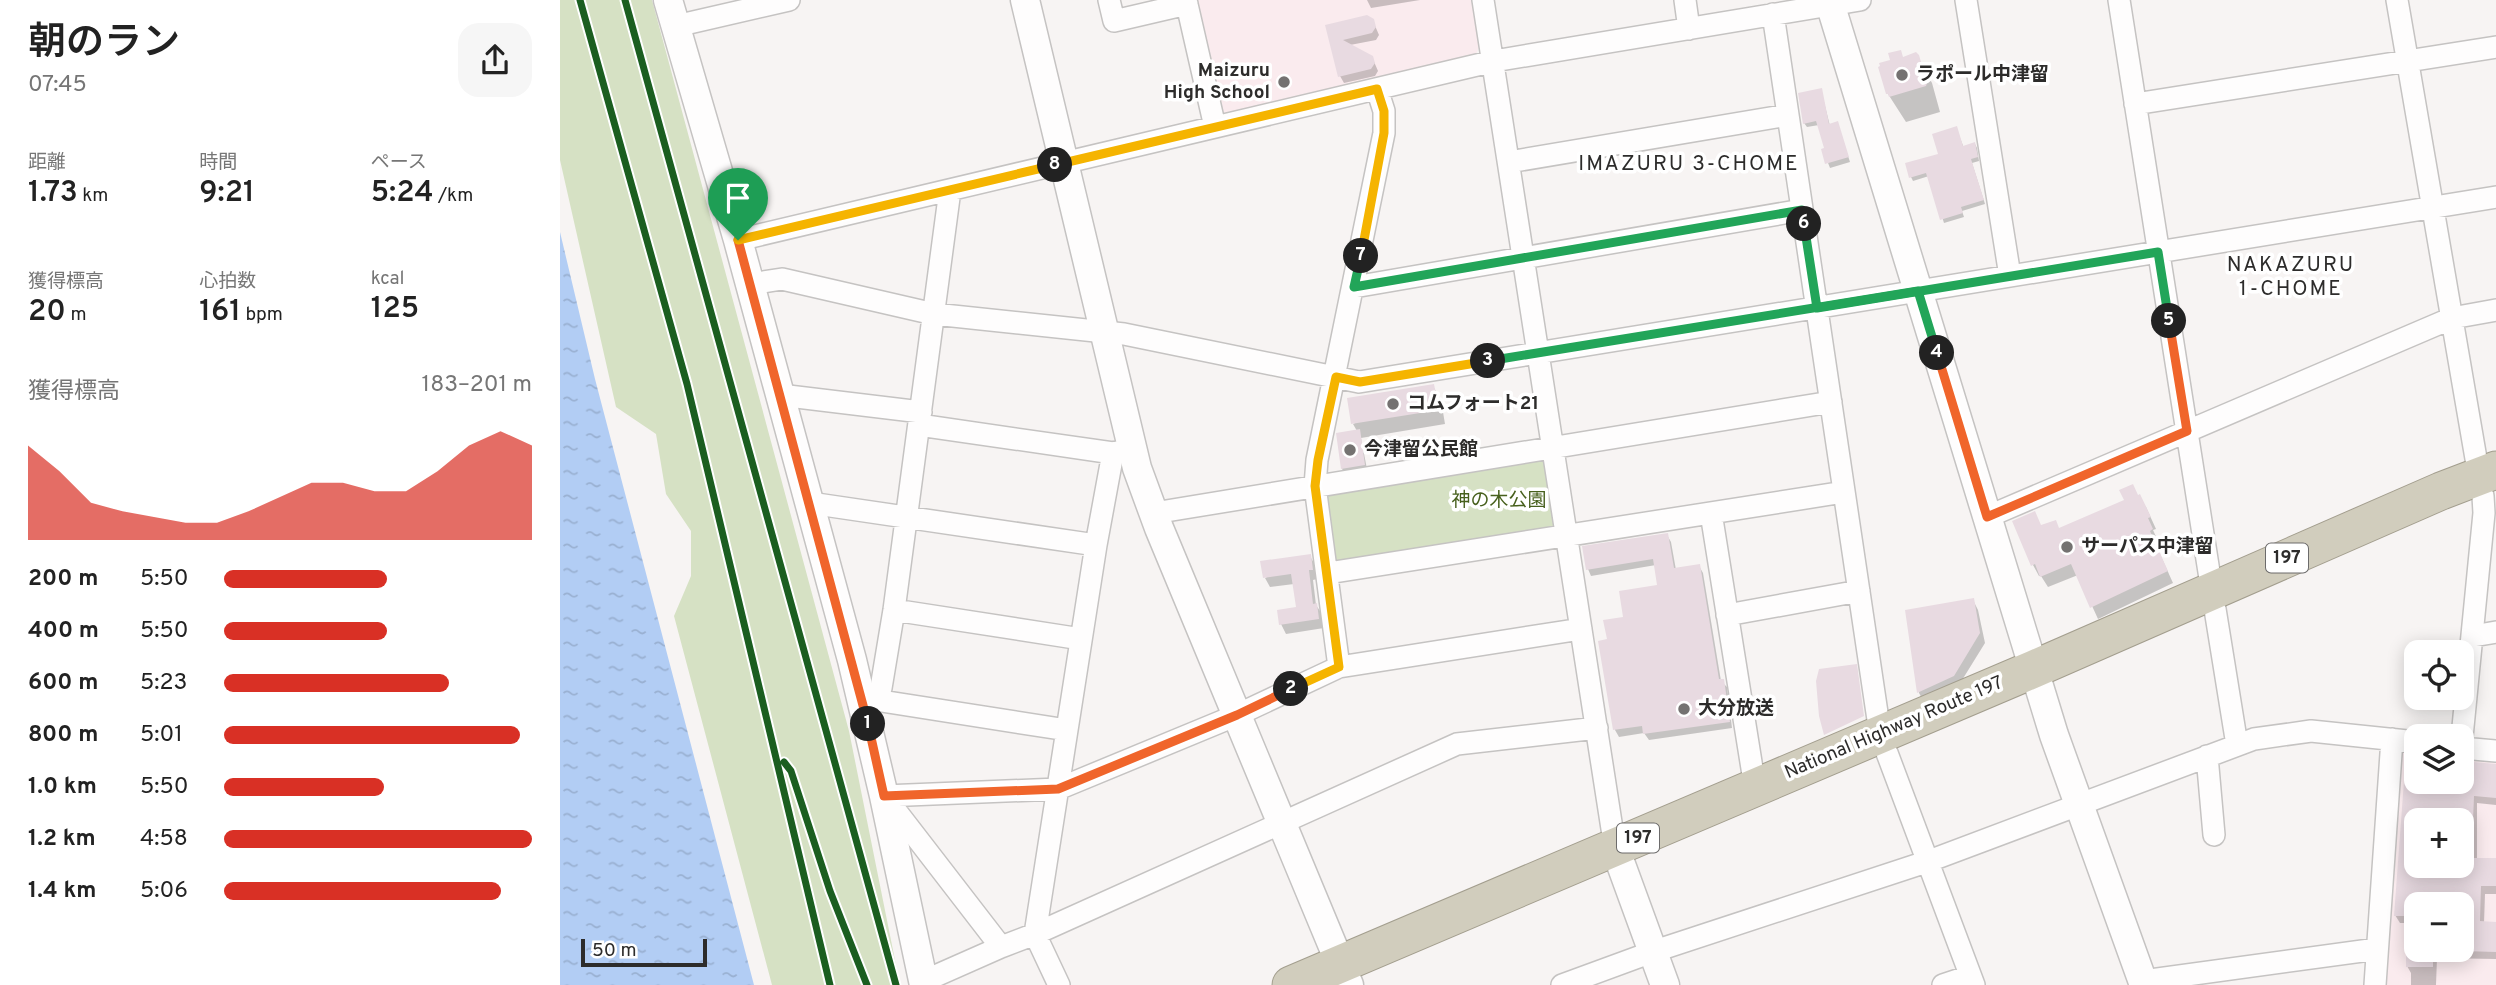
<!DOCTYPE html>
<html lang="ja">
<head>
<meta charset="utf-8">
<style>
  :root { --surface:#fff; --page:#f6f6f6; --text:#222; --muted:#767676; --accent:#d93025 }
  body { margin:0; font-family:Overpass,"Noto Sans JP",sans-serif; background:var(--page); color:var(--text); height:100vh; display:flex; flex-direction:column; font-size:26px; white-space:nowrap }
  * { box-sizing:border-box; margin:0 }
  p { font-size:23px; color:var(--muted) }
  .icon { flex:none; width:38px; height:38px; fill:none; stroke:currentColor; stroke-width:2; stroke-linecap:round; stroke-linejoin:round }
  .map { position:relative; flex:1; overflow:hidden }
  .side { display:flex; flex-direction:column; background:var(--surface); width:560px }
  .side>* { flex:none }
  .fabs { position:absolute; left:1844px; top:640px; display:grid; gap:14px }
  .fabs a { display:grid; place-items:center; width:70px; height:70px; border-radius:14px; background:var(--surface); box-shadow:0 4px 18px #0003; font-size:35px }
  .scale { position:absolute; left:21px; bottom:18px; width:126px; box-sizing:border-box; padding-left:7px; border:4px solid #2d2c2b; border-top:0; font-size:19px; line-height:24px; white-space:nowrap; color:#2d2c2b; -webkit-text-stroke:5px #fff; paint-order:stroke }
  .pin { position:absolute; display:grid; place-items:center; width:60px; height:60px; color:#fff; margin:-72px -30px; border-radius:50% 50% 50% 0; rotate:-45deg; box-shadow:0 0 7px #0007 }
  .pin .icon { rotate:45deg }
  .km { position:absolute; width:35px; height:35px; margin:-18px; border-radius:50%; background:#222; color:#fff; font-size:19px; line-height:35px; text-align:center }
  .round { display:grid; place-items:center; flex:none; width:74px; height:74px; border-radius:21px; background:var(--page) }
  .head { display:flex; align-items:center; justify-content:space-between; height:119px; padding:0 28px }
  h1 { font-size:38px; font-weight:600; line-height:52px }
  .metrics { display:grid; grid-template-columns:repeat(3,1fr); gap:10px; height:119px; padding:7px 28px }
  .metrics div { display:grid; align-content:center }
  .metrics b { font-size:30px; font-weight:600 }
  .metrics small { font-size:19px; font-weight:400 }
  .metrics p { font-size:19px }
  .chart { height:196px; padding:14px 28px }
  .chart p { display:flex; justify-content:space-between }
  .chart svg { width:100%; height:126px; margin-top:7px; fill:var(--accent); opacity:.7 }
  ul { padding:0 28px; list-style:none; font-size:23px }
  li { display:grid; grid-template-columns:112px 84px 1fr; align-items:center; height:52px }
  li i { height:18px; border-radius:9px; background:var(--accent) }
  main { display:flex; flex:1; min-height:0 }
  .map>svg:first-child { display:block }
  .education { fill:#faebee; fill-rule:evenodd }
  .green { fill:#d6e1c4 }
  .water { fill:url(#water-ripples) }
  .shadow { fill:#0003; fill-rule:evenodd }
  .building { fill:#e8dae1 }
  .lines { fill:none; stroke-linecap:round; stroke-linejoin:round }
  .street-casing { stroke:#c5c3c2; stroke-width:24 }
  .secondary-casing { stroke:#c5c3c2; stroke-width:31 }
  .highway-casing { stroke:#a39e8e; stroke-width:39 }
  .street { stroke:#fefdfd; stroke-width:21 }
  .secondary { stroke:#fefdfd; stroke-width:28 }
  .highway { stroke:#d1cdbd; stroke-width:37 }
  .cycleway-casing { stroke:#fff; stroke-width:11 }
  .cycleway { stroke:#1b5e20; stroke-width:7 }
  .split-1-casing { stroke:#fff; stroke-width:14 }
  .split-2-casing { stroke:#fff; stroke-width:14 }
  .split-3-casing { stroke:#fff; stroke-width:14 }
  .split-4-casing { stroke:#fff; stroke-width:14 }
  .split-5-casing { stroke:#fff; stroke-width:14 }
  .split-6-casing { stroke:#fff; stroke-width:14 }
  .split-7-casing { stroke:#fff; stroke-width:14 }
  .split-8-casing { stroke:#fff; stroke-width:14 }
  .split-9-casing { stroke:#fff; stroke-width:14 }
  .split-1 { stroke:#f0652b; stroke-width:9 }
  .split-2 { stroke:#f0652b; stroke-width:9 }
  .split-3 { stroke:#f5b400; stroke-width:9 }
  .split-4 { stroke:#22a559; stroke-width:9 }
  .split-5 { stroke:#f0652b; stroke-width:9 }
  .split-6 { stroke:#22a559; stroke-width:9 }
  .split-7 { stroke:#22a559; stroke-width:9 }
  .split-8 { stroke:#f5b400; stroke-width:9 }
  .split-9 { stroke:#f5b400; stroke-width:9 }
  .poi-dot { fill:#747271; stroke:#fff; stroke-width:2.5 }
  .labels { text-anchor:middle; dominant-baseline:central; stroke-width:7; stroke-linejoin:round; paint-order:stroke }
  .shield { fill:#fff; stroke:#6c6b6b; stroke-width:2 }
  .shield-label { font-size:18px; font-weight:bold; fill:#2d2c2b }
  .poi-label { font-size:19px; font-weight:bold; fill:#2d2c2b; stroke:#fff; text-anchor:start }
  .park-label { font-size:19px; fill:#47601d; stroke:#fff }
  .street-label { font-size:19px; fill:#2d2c2b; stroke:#fff }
  .neighbourhood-label { font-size:21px; letter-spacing:2px; fill:#2d2c2b; stroke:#fff }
</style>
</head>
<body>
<main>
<section class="side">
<div class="head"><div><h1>朝のラン</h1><p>07:45</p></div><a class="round"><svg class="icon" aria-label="share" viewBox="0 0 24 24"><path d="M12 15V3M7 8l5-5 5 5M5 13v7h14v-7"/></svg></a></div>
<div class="metrics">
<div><p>距離</p><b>1.73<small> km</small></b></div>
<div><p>時間</p><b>9:21</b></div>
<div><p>ペース</p><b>5:24<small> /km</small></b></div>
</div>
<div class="metrics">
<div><p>獲得標高</p><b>20<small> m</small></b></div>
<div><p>心拍数</p><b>161<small> bpm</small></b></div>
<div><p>kcal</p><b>125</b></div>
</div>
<div class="chart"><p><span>獲得標高</span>183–201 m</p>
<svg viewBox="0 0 160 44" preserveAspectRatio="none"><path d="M0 44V11L10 20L20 31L30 34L40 36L50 38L60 38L70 34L80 29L90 24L100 24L110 27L120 27L130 20L140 11L150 6L160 11V44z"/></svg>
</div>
<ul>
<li><b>200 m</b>5:50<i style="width:53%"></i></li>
<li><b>400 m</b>5:50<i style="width:53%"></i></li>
<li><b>600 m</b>5:23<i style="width:73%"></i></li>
<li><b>800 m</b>5:01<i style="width:96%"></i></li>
<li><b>1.0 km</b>5:50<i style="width:52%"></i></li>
<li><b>1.2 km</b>4:58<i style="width:100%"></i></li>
<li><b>1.4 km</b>5:06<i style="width:90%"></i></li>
</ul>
</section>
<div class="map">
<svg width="1936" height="985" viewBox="0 0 1936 985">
  <defs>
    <pattern id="water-ripples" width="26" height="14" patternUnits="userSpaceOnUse" patternTransform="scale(1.75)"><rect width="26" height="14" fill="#b2cdf4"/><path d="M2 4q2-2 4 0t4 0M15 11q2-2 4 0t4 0" fill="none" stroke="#99b0d1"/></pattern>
  </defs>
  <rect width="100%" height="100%" fill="#f7f4f3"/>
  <!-- education -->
  <path class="education" d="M630,0H913L920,45L916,54L663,114L656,110Z
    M1849,749L1857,750V782H1902V755L1936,758V985H1821L1842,752ZM1857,821H1902V866H1857ZM1857,905H1902V950H1857Z"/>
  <!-- green -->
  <path class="green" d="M0,0H92L289,731L340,985H212L114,616L131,576V531L106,494L96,434L56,407L0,160Z
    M984,459L995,527L782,566L776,561L765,495Z"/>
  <!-- water -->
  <path class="water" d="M0,232L35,379L194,985H0Z"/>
  <!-- shadow -->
  <path class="shadow" d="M807,0H860L811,8Z
    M813,21L819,35L816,40L790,45L812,57L818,71L815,76L784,83L780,76L768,27Z
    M1357,56L1372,83L1380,112L1346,122L1328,94L1343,58Z
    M1261,90L1270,126L1279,128L1290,162L1270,168L1263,150L1266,149L1259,125L1247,127L1244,123Z
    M1396,128L1404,148L1415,144L1417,148L1419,161L1412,163L1425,204L1402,211L1404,217L1384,223L1369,176L1353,181L1351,177L1380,155Z
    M873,386L881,400L885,424L801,438L807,469L785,473L782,469L797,431L793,424Z
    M1578,496L1586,507L1596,529L1593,530L1598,541L1595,543L1613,583L1538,619L1518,575L1488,587L1481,576H1479L1473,565L1481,526L1499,530Z
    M1107,535L1111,542L1116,570L1139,566L1143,573L1161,681L1167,687L1172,728L1089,740L1084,733L1059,737L1055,730L1049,641L1065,618L1099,587L1096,565L1031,576L1028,569Z
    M750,556L755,565L757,579L753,580L756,605L762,614L764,628L726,634L721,624L738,609L734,584L710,587L705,578Z
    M1413,600L1418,610L1425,643L1399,685L1364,702L1359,693L1347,611Z
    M1936,764V805L1917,803V860H1936V894H1925L1924,923H1936V959L1877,958L1876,985H1851V973L1847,966L1850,923H1840L1835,915L1857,782H1902ZM1857,821H1902V866H1857ZM1857,905H1902V950H1857Z"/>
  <!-- building -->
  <path class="building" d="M807,15L814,19L816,27L812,33L783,40L813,56L815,63L811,69L778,77L765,25Z
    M1341,50L1343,57L1356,52L1359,55L1367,83L1366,86L1329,97L1328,94H1326L1318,67L1320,66L1319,63L1330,60L1328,53Z
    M1262,88L1269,124L1278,121L1289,157L1265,164L1261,149L1264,148L1256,121L1243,124L1238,93Z
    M1397,126L1403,146L1415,142L1418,157L1411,159L1424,200L1401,207L1403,213L1380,220L1366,173L1349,178L1345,163L1378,154L1372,134Z
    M874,384L879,410L791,424L787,398Z
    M800,429L805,465L781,469L776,433Z
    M1573,484L1578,495L1580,494L1591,517L1588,518L1593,529L1590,531L1608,571L1530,608L1511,564L1480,577L1475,564L1471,566L1452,521L1475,511L1481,525L1496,520L1499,528L1564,500L1559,490Z
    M1108,533L1114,568L1140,564L1159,679H1164L1170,722L1083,734L1082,726L1053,730L1038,641L1047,639L1043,620L1063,617L1059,591L1097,585L1093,559L1026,570L1022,546Z
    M751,554L753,570H749L753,604L757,603L759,619L719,625L717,610L736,607L731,574L703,578L700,561Z
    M1414,598L1420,633L1394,676L1357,693L1345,610Z
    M1297,664L1304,716L1264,735L1259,716L1256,681L1259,669Z
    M1846,754L1857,755V782H1902V761L1936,764V798L1914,796L1913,821H1857V866H1902V858H1936V886H1921L1920,921L1936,922V952L1902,951V905H1857V916H1834Z
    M1848,950H1873V967H1846V951Z"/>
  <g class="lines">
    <!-- street casing -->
    <g class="street-casing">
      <path id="street" d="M549,0L554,21L627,4
        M626,0L655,127
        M923,0L1055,848
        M1125,0L1129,29
        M1406,0L1450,276
        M1559,0L1652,591
        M1837,0L1919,476
        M1213,14L1320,733
        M116,26L229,0
        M1575,104L1936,47
        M949,162L1228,115
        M178,240L934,61L1300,0
        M190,284L222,279L374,314L564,334L799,382L1936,197
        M794,287L1242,210
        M220,395L361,412
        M359,425L553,453L567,450
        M250,503L536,545
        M594,513L1271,402
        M1151,513L1195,787
        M1427,517L1892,318L1936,310
        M768,573L1284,492
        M1655,609L1677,745
        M334,610L521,639
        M1167,615L1299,591
        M1913,636L1936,632
        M779,667L755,486L757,460L824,133V111L817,89
        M315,700L507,730
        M305,710L315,700L321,688L334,610L390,190
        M1902,737L1924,513L1923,496
        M1902,748L1936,751
        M1327,753L1414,985
        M1647,756L1654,835
        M324,796L498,789L677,715L779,667L1021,629
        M326,798L441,947L475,934L897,744L1037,728
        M364,981L441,947
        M1583,981L1817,949
        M499,985L475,934L536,545L553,453
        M1002,985L1092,952L1369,861L1694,739L1751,731L1857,742
        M1383,985L1410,976
        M1815,985L1832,739"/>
    </g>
    <!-- secondary casing -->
    <g class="secondary-casing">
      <path id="secondary" d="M108,0L178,240L292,660L324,796L364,985
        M465,0L577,468L599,528L789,985
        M1269,0L1494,735L1584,985
        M1055,848L1105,985"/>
    </g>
    <!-- highway casing -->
    <g class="highway-casing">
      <path id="highway" d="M731,985L1474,669L1881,491L1936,470"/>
    </g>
    <!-- street -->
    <use href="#street" class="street"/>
    <!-- secondary -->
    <use href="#secondary" class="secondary"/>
    <!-- highway -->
    <use href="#highway" class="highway"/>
    <!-- cycleway casing -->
    <g class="cycleway-casing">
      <path id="cycleway" d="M20,0L127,384L270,985
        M65,0L336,985
        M224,762L231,771L270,891L307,985"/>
    </g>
    <!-- cycleway -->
    <use href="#cycleway" class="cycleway"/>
  </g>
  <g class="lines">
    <!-- split-1 casing -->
    <g class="split-1-casing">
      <path id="split-1" d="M178,240L308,724"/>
    </g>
    <!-- split-2 casing -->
    <g class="split-2-casing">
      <path id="split-2" d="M308,724L324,796L498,789L677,715L731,689"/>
    </g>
    <!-- split-3 casing -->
    <g class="split-3-casing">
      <path id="split-3" d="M731,689L779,667L755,486L758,460L776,377L800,382L928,361"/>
    </g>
    <!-- split-4 casing -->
    <g class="split-4-casing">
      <path id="split-4" d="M928,361L1358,291L1377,353"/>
    </g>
    <!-- split-5 casing -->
    <g class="split-5-casing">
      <path id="split-5" d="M1377,353L1427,517L1627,431L1609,321"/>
    </g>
    <!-- split-6 casing -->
    <g class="split-6-casing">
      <path id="split-6" d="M1244,224L1257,308L1598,252L1609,321"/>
    </g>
    <!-- split-7 casing -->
    <g class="split-7-casing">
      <path id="split-7" d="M801,256L794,287L1242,210L1244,224"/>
    </g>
    <!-- split-8 casing -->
    <g class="split-8-casing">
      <path id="split-8" d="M495,165L817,89L824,111V133L801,256"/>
    </g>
    <!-- split-9 casing -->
    <g class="split-9-casing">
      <path id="split-9" d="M178,240L495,165"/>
    </g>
    <!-- split-1 -->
    <use href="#split-1" class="split-1"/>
    <!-- split-2 -->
    <use href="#split-2" class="split-2"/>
    <!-- split-3 -->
    <use href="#split-3" class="split-3"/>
    <!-- split-4 -->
    <use href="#split-4" class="split-4"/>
    <!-- split-5 -->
    <use href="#split-5" class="split-5"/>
    <!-- split-6 -->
    <use href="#split-6" class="split-6"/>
    <!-- split-7 -->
    <use href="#split-7" class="split-7"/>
    <!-- split-8 -->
    <use href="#split-8" class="split-8"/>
    <!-- split-9 -->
    <use href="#split-9" class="split-9"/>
  </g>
  <!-- markers -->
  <g class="poi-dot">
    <circle cx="1342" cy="75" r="7"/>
    <circle cx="724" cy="82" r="7"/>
    <circle cx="833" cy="404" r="7"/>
    <circle cx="790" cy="450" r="7"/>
    <circle cx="1507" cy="547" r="7"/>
    <circle cx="1124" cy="709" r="7"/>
  </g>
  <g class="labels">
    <!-- shield labels -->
    <g class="shield">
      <rect x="1706" y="543.5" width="42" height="29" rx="5"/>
      <rect x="1057" y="823.5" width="42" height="29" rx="5"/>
    </g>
    <g class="shield-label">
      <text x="1727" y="558">197</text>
      <text x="1078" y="838">197</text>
    </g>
    <!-- poi labels -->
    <g class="poi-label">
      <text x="710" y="71" text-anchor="end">Maizuru<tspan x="710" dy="22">High School</tspan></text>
      <text x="1356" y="75">ラポール中津留</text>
      <text x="847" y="404">コムフォート21</text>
      <text x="804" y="450">今津留公民館</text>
      <text x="1521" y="547">サーパス中津留</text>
      <text x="1138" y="709">大分放送</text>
    </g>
    <!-- park labels -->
    <g class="park-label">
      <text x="939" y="501">神の木公園</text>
    </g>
    <!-- street labels -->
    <g class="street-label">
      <text transform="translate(1334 728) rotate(-23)">National Highway Route 197</text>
    </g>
    <!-- neighbourhood labels -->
    <g class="neighbourhood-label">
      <text x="1129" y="164">IMAZURU 3-CHOME</text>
      <text x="1731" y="265">NAKAZURU<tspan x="1731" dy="24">1-CHOME</tspan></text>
    </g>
  </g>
</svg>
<div class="fabs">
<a><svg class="icon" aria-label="locate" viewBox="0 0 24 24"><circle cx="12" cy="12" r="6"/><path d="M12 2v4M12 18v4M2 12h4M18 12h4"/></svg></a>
<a><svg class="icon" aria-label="layers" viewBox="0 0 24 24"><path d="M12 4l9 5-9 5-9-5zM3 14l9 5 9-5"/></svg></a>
<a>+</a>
<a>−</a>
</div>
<div class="scale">50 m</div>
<div class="pin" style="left:178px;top:240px;background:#1e9e55"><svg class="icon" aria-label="arrive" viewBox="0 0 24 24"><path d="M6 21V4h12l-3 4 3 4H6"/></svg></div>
<b class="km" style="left:308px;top:724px">1</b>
<b class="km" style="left:731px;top:689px">2</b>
<b class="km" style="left:928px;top:361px">3</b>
<b class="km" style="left:1377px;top:353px">4</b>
<b class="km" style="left:1609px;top:321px">5</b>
<b class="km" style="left:1244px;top:224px">6</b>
<b class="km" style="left:801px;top:256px">7</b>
<b class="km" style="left:495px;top:165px">8</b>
</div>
</main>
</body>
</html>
